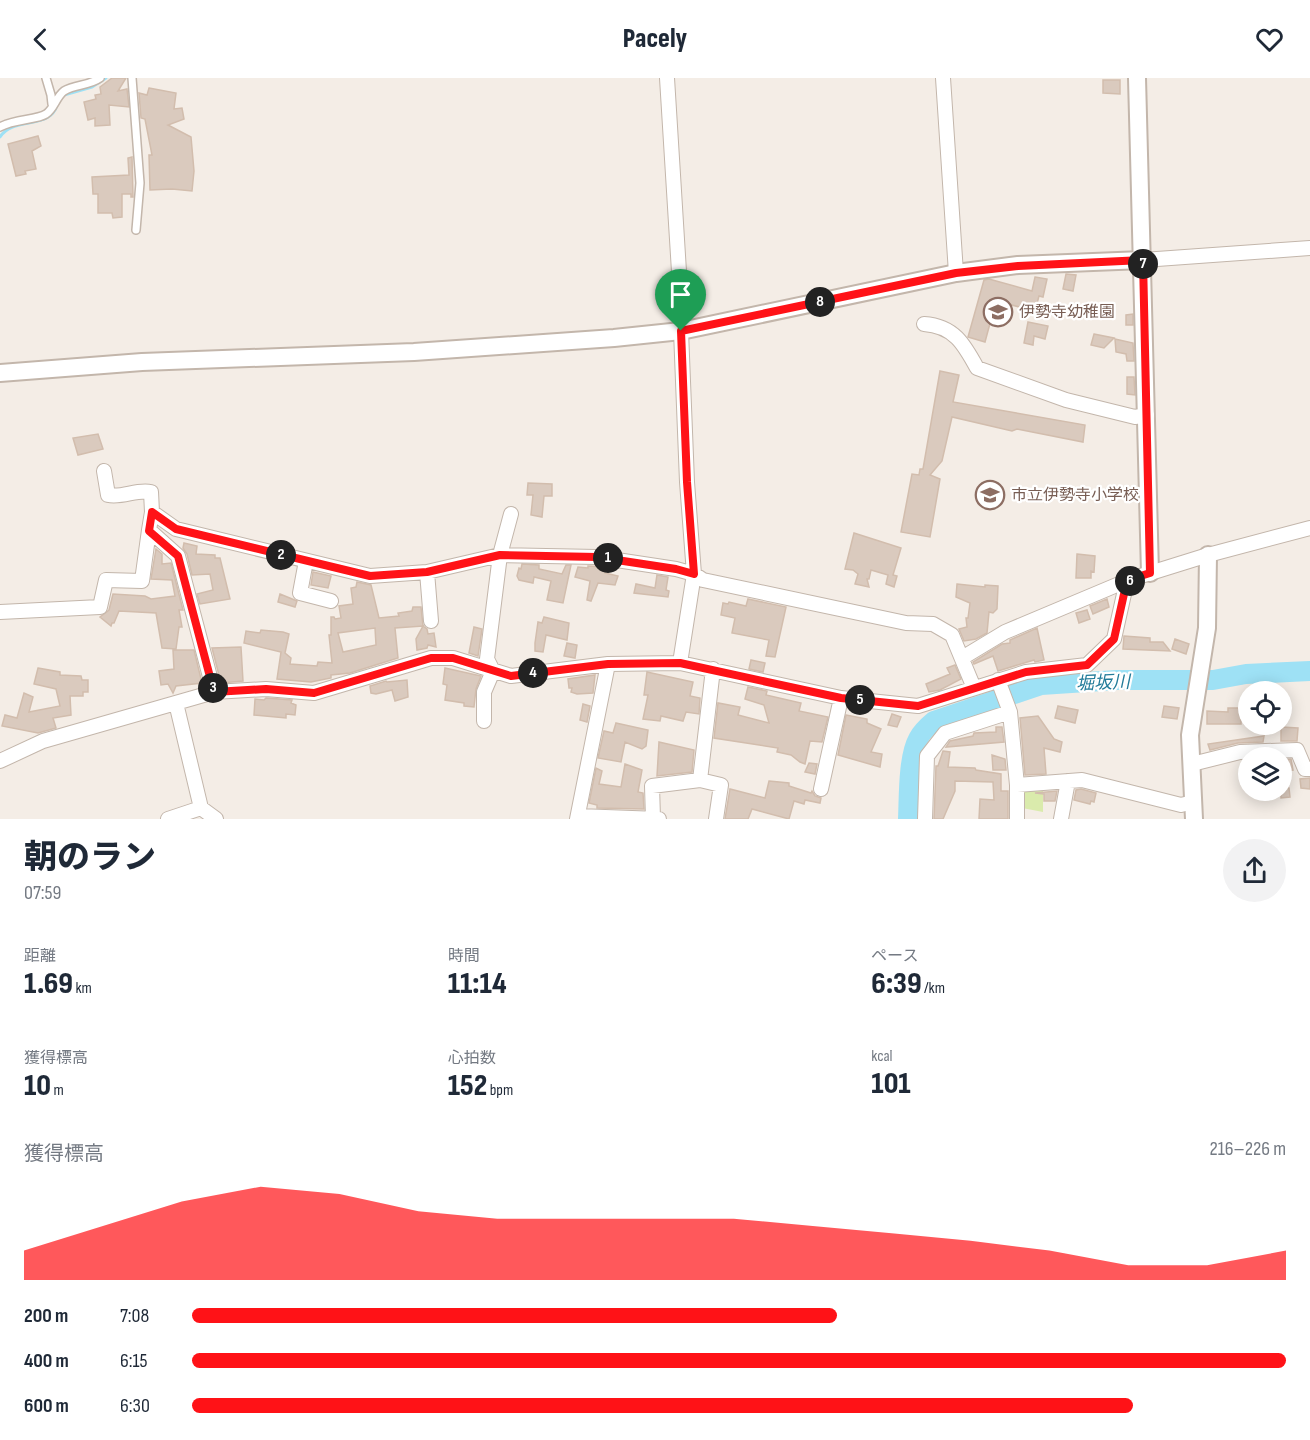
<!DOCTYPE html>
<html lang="ja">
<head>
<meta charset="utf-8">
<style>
  :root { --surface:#fff; --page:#f2f2f3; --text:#1f2937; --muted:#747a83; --accent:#ff1217 }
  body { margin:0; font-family:"Sofia Sans Condensed","Noto Sans JP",sans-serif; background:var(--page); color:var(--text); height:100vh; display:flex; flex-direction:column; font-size:22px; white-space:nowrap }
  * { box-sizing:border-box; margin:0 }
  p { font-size:20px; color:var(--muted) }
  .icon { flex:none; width:33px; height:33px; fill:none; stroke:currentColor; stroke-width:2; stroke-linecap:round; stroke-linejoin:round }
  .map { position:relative; height:741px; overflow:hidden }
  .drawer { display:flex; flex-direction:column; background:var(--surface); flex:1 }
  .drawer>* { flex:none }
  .fabs { position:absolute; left:1238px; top:603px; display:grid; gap:12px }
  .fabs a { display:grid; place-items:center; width:54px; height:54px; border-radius:50%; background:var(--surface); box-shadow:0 3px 15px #0003; font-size:30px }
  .pin { position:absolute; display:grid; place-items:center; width:51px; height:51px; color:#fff; margin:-62px -26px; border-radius:50% 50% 50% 0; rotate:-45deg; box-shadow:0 0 6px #0007 }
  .pin .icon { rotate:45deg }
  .km { position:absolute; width:30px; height:30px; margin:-15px; border-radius:50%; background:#222; color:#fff; font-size:16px; line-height:30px; text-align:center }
  .round { display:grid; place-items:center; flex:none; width:63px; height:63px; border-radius:32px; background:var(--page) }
  .summary { display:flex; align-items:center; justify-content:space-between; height:102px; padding:0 24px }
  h1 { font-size:33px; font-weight:800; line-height:45px }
  .figures { display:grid; grid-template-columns:repeat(3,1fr); gap:9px; height:102px; padding:6px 24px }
  .figures div { display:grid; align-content:center }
  .figures b { font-size:30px; font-weight:800 }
  .figures small { font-size:16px; font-weight:400 }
  .figures p { font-size:16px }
  .chart { height:168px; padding:12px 24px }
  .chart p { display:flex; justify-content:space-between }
  .chart svg { width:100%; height:108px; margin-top:6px; fill:var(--accent); opacity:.7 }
  ul { padding:0 24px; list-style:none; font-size:20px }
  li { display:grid; grid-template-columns:96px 72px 1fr; align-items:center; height:45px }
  li i { height:15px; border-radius:8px; background:var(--accent) }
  header { display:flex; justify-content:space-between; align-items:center; height:78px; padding:0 24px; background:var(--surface); font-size:27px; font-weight:800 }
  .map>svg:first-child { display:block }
  .green { fill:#daebac }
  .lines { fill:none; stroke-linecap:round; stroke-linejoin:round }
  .stream { stroke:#9ee1f5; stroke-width:3 }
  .river { stroke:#9ee1f5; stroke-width:20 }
  .building { fill:#dacabe; stroke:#d2bdad; stroke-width:1.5; fill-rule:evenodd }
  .service-casing { stroke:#c3b6ab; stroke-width:10 }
  .minor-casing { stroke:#c3b6ab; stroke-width:16 }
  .tertiary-casing { stroke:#c3b6ab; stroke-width:20 }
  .service { stroke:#fff; stroke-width:7 }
  .minor { stroke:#fff; stroke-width:14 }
  .tertiary { stroke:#fff; stroke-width:16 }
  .route-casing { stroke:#fff; stroke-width:12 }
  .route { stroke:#ff1217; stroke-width:8 }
  .labels { text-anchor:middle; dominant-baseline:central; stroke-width:4.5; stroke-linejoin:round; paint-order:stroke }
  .education-label { font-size:16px; fill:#785e54; stroke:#fff; text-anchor:start }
  .water-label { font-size:18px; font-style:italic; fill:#227b99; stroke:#fff }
</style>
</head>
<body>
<header><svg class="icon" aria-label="back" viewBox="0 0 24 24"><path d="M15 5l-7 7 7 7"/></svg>Pacely<svg class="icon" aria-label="heart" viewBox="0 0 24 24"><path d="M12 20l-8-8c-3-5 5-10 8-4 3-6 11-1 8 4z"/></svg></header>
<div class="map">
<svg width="1310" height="741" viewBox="0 0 1310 741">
  <rect width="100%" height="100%" fill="#f4ede6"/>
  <!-- green -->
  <path class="green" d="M1043,705V734L1017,729V707Z"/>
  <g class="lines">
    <!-- stream -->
    <path class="stream" d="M64,17L92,9L106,0
      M0,59C13,38 50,52 57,27"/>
    <!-- river -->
    <path class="river" d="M908,741C909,720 908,679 918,661C922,653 928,648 934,643L1041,607L1117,602H1213L1246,596L1310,593"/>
  </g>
  <!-- building -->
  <path class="building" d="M112,0H126L118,13L127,11L129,29L109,27L110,47L95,48V40L88,42L84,24L96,21L95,17L101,16L100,9Z
    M1103,2H1120V16L1103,15Z
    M149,10L176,15L174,31L182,30L184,41L168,47L191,59L194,93L192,113L172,111L150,112L149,77H152L145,41L141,40L139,15L147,17Z
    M38,58L41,68L32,73L36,91L25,93L26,96L16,98L8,66Z
    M132,79L133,119H131V116H122V139L113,140L112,135H98V116H93L92,99L129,97L128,80Z
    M1066,196L1076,197L1073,213L1063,211Z
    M1035,199L1047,201L1043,219L1039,218L1035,233L996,223L985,264L968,259L984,202L989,201L1032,213Z
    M1133,236V247H1126V237Z
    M1028,244L1048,248L1045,261L1034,258L1033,267L1024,265Z
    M1094,256L1114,260L1104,270L1091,267Z
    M1115,261L1133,265L1134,283H1127L1126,276L1116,274Z
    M940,293L959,297L953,324L1085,347L1083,364L1017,351L1012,353L952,339L942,383L930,397L940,401L930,459L901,454L912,396L919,397L920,391H923Z
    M1127,299H1134L1135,317L1127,316Z
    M98,356L103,371L78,377L73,360Z
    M528,405L552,406V418H544L542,439L531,437L533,417H527Z
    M854,455L901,470L893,497L897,498L894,509L886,506L888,497L871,492L869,501H867L869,509L855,506L858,496L853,492L845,491Z
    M184,465L197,468L196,476L215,477V480H220L230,521L200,526L197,516L213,512L210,496L192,497L187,476L183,470Z
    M156,471L162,476V486L171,485L183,532H179L182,549H179L176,571L162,570L156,535L119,533L114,545H112L111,548L100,539L109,532L113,516L145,518L151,521L175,518L172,502L151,501Z
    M1077,476L1095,478L1094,494L1091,493V500H1076Z
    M522,486L539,487V491L562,496L566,487H571L563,525L547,522L551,503L534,499L533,505L519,502L517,498L519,490L521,491Z
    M588,488L606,489L605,495L618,498L615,507L598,505L591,523L587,522L590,503L575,499L578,489L588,490Z
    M313,494L331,498L328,510L311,507Z
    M657,497L668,499L666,512L669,513L668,519L634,515L636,506L655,510Z
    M357,504L371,507L379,540L399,538L398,535L412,533L413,529H421L423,548L427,551L428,556L434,555L436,569L428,567L427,570L417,572L416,561L423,548L395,550L398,580L350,595L331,597V600L311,604L277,601L281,574L244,565L246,553L260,555L261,552L283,554L289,556L285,575L291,580L290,586L317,588L318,584L332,585L329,557H331V539H334L335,541L341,540L339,528L353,526L351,510L356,509ZM375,550L376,567L343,574L338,555Z
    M957,506L985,509V507L998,508L997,531L993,535L989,534L987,555L976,561L964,563L959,551L967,549L966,540H968L970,525L956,519Z
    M280,516L297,523L295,529L278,524Z
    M748,521L786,529L775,579L766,578L769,562L732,555L735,540L721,537L723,525L728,526L729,524L746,528Z
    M1107,521L1109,529L1093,536L1090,528Z
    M1087,532L1090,541L1079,545L1076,535Z
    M544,539L569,545L567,562L546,557L543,574L535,573V565L538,544L542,545Z
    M474,549L482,551L478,578L469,575Z
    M1037,550L1044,582L1035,584L1034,582L998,593L993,578L974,586L973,584L1002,566L1010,565V562Z
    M1124,558L1150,560V564H1163L1170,573L1123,571Z
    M1175,561L1189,566L1186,576L1172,571Z
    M567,565L577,567L575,580L564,578Z
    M241,569L243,603L221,605L212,570Z
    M173,572H194L202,605L176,608L173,615L168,606L161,607L159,593L174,591Z
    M751,582L765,585L763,594L749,591Z
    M955,587L961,601L940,612L929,614L926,606L950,596L947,590Z
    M38,590L60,594V597L81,598L82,602H88V614H83V618H70L71,637L53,640L56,650L38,655L2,648L5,637L17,640L24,615L33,619L29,634L60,628L56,611L34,606Z
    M445,590L481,598L476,611L474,629L464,628V625L445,622L447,607L443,606Z
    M647,594L693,604L690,618L700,620L699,636L686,634L683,643L661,638L660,643L643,641L648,617H644Z
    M595,597L593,615L577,616L571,614L572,610H569L568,601Z
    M407,602L408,619L395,623L392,612L376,616L371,615L370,608L386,603L387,604Z
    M748,609L767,613L766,617L801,625L799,633L828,639L822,664L810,663L805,686L800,684L791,677L777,674L778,670L714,660L718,625L740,629L738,637L769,645L764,627L745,621Z
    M266,620L292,622L291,625L296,627L295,637L286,636V640L254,637L255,621L264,622Z
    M583,626L590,628L587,644L580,642Z
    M1058,628L1078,632L1075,645L1055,640Z
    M1164,628L1179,630L1177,641L1162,639Z
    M1228,630H1241V646H1207V633L1228,634Z
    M892,636L901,639L897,649L888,647Z
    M846,637L867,641V645L881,651L871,674L882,676L880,689L838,677Z
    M1038,638L1054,661L1062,664L1060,674L1044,670L1046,696L1025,697L1020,640Z
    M616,645L648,652L646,668L642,671L625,664L621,684L598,680L604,653L613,655Z
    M996,649H1002L1004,664L946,669L950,663L973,658L974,655L996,654Z
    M1281,649L1298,650L1297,663H1281Z
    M1264,658L1263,664L1238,665L1210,672L1208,666Z
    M659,664L694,672L692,694L657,698Z
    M943,673L950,674L948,689L975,690L976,692L1001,696V713H1008V741H979L980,721L994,722L993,704L955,703V713L943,741H934L936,688H938Z
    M992,677L1005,681L1006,692H993Z
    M1291,681L1293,692L1281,693V682Z
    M809,685L817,686L815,696L805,694Z
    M625,686L642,692L638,714L643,715L644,731L597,730V727L589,725L596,690L602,693L599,706L621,709Z
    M1310,700V711L1301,710L1300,701Z
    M769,703L789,705V708L811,715L812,713L815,718L821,720L820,725L805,722L804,726L794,723L789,741L752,731L748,741H725L730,711L765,720Z
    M1289,710L1290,719L1281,720V711Z
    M1081,711L1096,715L1094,724L1091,723L1090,726L1074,722L1076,712Z
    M1057,713L1055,723H1044V716L1035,715Z"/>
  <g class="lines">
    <!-- service casing -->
    <g class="service-casing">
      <path id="service" d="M46,0L51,17L52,26
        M132,0L140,105L136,152
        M0,49C14,41 37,42 46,36C54,31 56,19 64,13C75,6 89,8 100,0"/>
    </g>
    <!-- minor casing -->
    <g class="minor-casing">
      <path id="minor" d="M667,0L682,242L681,253L687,404L694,496L680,585
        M943,0L956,195
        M1143,182L1310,170
        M924,246C954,248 964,266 977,290L1066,322L1135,339L1147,337
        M104,393L108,417C123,420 136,411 151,414L152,434L149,452L178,478L214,614
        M152,434L176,451L370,498L427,494L500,477L597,479L676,491L694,496L703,502L906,545L933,546L952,557L974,610
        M306,483L300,515L331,523
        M427,494L431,543
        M0,534L100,529L106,502L142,503L149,452
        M962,580L1005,554L1131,501
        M713,591L700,702L721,707L716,741
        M998,602L1010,634L1017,707V741
        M176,625L201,730L216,741
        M484,643V614L493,593L487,581L500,477L511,436
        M0,683L43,663L214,614L266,611L314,615L431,580H453L511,598L608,586L680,585L841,620L918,628L1026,594L1087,587L1114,561L1124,516L1131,501L1208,477L1310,450
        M1192,686L1240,674L1297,672L1305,691H1310
        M1017,707L1082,702L1181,727L1193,724
        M821,711L841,620
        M578,738L659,741
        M653,740L652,708L700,702
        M168,741L201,730
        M577,741L608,586
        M925,741L927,678L945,655L1010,634
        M1061,741L1068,703"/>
    </g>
    <!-- tertiary casing -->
    <g class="tertiary-casing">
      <path id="tertiary" d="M1137,0L1150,495
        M0,295L142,284L414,274L614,260L681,253L956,195L1018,187L1143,182
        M1194,741L1190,657L1207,550L1208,477"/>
    </g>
    <!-- service -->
    <use href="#service" class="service"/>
    <!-- minor -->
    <use href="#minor" class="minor"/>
    <!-- tertiary -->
    <use href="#tertiary" class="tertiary"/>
  </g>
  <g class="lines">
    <!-- route casing -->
    <g class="route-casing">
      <path id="route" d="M1143,182L1150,495L1131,501L1124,516L1114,561L1087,587L1026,594L918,628L841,620L680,585L608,586L511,598L453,580H431L314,615L266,611L214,614L178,478L149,453L152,434L176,451L370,498L427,494L500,477L597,479L676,491L694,496L687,404L681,253L956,195L1018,188Z"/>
    </g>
    <!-- route -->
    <use href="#route" class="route"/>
  </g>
  <!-- icons -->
  <defs>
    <g id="school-ring" transform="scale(1.5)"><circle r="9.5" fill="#fff" stroke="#8d6e63" stroke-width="1.5"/><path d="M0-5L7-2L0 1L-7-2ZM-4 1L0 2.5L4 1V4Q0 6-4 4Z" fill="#8d6e63"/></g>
  </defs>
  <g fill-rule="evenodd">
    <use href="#school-ring" x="998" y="234"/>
    <use href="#school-ring" x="990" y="417"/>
  </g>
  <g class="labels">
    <!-- education labels -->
    <g class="education-label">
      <text x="1019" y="234">伊勢寺幼稚園</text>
      <text x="1011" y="417">市立伊勢寺小学校</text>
    </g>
    <!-- water labels -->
    <g class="water-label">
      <text transform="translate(1103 605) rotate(-2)">堀坂川</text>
    </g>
  </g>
</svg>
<div class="fabs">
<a><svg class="icon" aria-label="locate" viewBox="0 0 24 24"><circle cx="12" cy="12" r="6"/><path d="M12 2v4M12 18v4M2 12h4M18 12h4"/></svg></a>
<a><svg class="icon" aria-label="layers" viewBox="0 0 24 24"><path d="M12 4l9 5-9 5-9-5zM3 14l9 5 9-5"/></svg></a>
</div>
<div class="pin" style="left:681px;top:253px;background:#1e9e55"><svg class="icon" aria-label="arrive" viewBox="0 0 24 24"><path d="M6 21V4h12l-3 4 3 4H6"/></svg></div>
<b class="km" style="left:608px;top:480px">1</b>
<b class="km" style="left:281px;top:477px">2</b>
<b class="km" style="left:213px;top:610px">3</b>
<b class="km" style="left:533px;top:595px">4</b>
<b class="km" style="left:860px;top:622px">5</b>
<b class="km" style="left:1130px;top:503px">6</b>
<b class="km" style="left:1143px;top:186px">7</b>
<b class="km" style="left:820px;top:224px">8</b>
</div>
<section class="drawer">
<div class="summary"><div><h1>朝のラン</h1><p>07:59</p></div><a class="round"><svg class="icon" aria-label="share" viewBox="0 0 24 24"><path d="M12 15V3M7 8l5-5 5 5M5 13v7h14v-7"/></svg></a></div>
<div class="figures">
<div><p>距離</p><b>1.69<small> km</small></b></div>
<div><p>時間</p><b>11:14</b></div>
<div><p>ペース</p><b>6:39<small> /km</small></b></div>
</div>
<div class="figures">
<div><p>獲得標高</p><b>10<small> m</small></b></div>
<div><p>心拍数</p><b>152<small> bpm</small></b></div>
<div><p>kcal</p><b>101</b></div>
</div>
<div class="chart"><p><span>獲得標高</span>216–226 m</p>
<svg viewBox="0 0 160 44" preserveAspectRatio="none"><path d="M0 44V32L10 22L20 12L30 6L40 9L50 16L60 19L70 19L80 19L90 19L100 22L110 25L120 28L130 32L140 38L150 38L160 32V44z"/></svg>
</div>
<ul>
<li><b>200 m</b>7:08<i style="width:59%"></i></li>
<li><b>400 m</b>6:15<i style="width:100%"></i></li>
<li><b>600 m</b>6:30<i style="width:86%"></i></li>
</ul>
</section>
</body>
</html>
